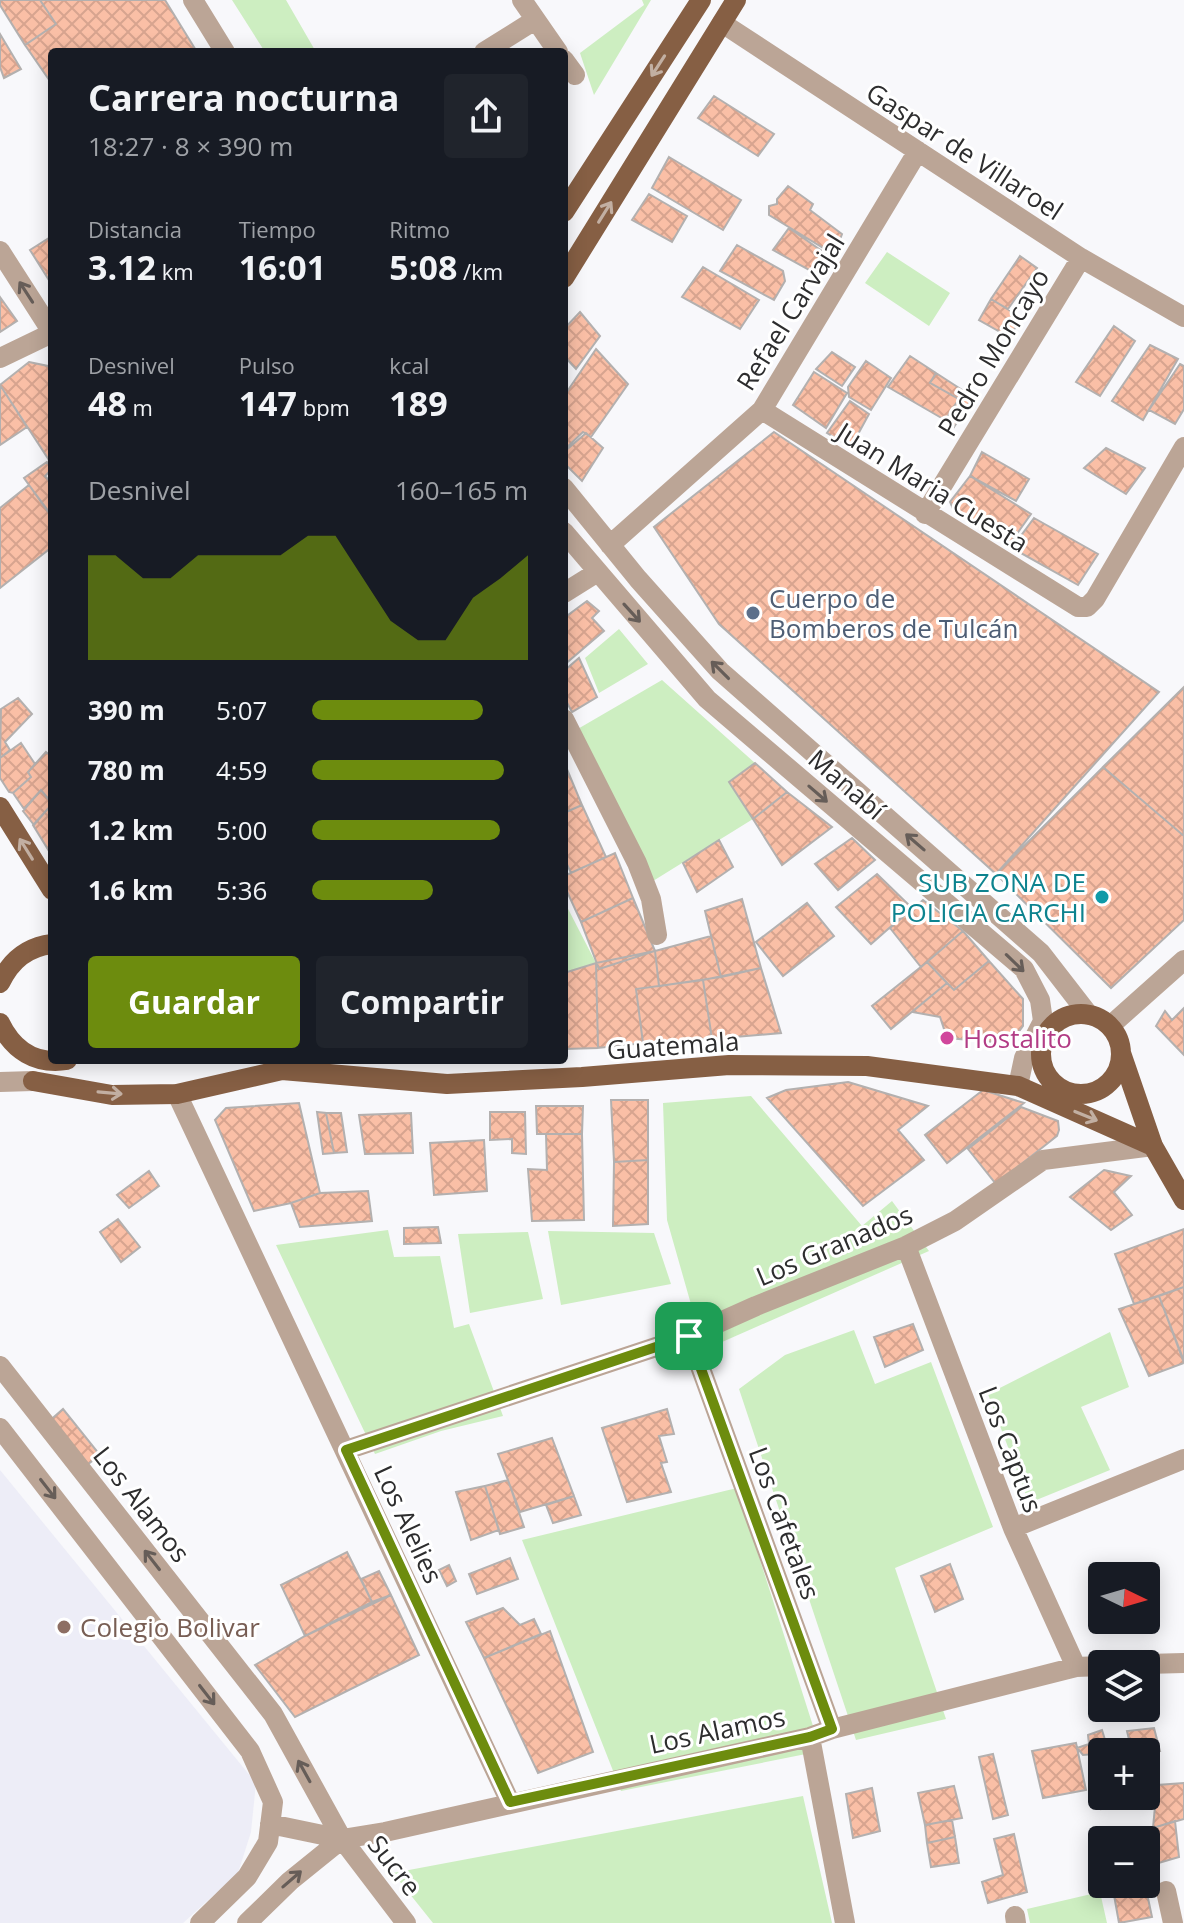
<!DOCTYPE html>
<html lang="es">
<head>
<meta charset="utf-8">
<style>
  :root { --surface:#171b24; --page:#20242c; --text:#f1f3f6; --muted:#9ea1a6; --accent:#6d8c0e }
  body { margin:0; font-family:"Open Sans",sans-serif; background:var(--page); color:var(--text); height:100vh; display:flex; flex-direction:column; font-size:30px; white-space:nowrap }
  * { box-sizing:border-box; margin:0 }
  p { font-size:26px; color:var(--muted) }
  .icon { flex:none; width:44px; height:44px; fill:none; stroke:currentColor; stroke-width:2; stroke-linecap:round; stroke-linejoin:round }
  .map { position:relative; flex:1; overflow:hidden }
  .side { position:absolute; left:48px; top:48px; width:520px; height:1016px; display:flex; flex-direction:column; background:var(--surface); border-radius:8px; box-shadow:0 4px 20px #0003 }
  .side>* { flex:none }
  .needle { width:52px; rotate:95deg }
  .fabs { position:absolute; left:1088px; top:1562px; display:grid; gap:16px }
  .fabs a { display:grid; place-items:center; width:72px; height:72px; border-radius:8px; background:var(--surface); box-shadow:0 4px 20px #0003; font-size:40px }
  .pin { position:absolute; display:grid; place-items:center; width:68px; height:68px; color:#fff; margin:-34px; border-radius:16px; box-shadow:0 4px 12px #0006 }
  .round { display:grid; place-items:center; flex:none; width:84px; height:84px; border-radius:8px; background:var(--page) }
  .summary { display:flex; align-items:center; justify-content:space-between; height:136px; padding:0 40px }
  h1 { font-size:36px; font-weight:700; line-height:60px }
  .figures { display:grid; grid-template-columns:repeat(3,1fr); gap:12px; height:136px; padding:8px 40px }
  .figures div { display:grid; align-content:center }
  .figures b { font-size:34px; font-weight:700 }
  .figures small { font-size:22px; font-weight:400 }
  .figures p { font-size:22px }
  .chart { height:224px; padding:16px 40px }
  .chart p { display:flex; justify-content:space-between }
  .chart svg { width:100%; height:144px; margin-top:8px; fill:var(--accent); opacity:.7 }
  .cta { display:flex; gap:16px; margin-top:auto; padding:16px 40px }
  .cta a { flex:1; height:92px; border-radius:8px; background:var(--accent); color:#fff; font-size:32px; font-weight:700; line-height:92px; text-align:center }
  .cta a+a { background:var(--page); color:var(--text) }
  ul { padding:0 40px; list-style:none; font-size:26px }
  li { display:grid; grid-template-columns:128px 96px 1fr; align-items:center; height:60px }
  li i { height:20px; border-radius:10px; background:var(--accent) }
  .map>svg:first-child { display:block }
  .built { fill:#ededf7 }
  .green { fill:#cdeec1 }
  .building { fill:url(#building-cross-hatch); stroke:#b3b0af; stroke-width:2 }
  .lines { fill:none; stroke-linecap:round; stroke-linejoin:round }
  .minor { stroke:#bba596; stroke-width:20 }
  .major { stroke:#865f44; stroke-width:20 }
  .oneway { stroke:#c2afa2 }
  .oneway2 { stroke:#665d58 }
  .route-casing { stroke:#fff; stroke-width:16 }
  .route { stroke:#6d8c0e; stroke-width:10 }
  .service-dot { fill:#5c6f8a; stroke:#fff; stroke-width:3 }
  .culture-dot { fill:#0f9aa8; stroke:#fff; stroke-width:3 }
  .hotel-dot { fill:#d1479c; stroke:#fff; stroke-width:3 }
  .education-dot { fill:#8d6e63; stroke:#fff; stroke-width:3 }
  .labels { text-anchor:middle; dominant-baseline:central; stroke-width:6; stroke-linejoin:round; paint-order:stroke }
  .street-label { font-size:26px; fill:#2d2d2e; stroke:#fff }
  .service-label { font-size:26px; fill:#4e5e75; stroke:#fff; text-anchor:start }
  .culture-label { font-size:26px; fill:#0d838f; stroke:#fff; text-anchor:end }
  .hotel-label { font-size:26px; fill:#b23c85; stroke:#fff; text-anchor:start }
  .education-label { font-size:26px; fill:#785e54; stroke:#fff; text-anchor:start }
</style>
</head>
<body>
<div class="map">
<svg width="1184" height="1923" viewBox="0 0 1184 1923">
  <defs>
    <pattern id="building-cross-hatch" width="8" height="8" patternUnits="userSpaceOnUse" patternTransform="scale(2)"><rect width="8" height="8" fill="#fabfa6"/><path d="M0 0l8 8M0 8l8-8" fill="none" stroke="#d7a48f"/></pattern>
  </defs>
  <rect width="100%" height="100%" fill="#f8f8fb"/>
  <!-- built -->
  <path class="built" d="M0,1470L256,1783L251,1832L238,1873L183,1923H0Z"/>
  <!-- green -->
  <path class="green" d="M232,0H286L316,52H265Z
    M642,0H651L594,95L580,53L644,5Z
    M887,252L950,293L929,326L865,283Z
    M619,629L648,664L599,693L585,658Z
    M662,680L755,763L729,782L753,819L653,881L576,730Z
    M564,901L596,963L564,973Z
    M751,1096L862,1226L892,1201L929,1251L704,1350L667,1220L663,1103Z
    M388,1230L394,1257L440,1256L454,1328L469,1324L503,1416L441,1431L375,1454L276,1245Z
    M548,1231L654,1233L671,1284L561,1305Z
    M528,1232L543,1299L470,1313L458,1234Z
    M854,1330L875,1384L931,1362L993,1527L895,1568L946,1719L856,1740L739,1389L785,1355Z
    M1110,1332L1129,1387L1081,1407L1110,1470L1029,1503L988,1394Z
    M737,1488L821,1751L621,1791L522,1540Z
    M803,1796L832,1923H433L393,1873Z
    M1100,1892L1107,1923H1030L1027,1909Z"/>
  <!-- building -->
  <path class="building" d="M0,0H40L56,24L25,45L0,5Z
    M40,0H165L197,52H52V84L25,45L56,24Z
    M0,34L21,69L4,78L0,67Z
    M714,96L774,134L758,156L698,118Z
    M669,157L741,200L723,230L652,188Z
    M788,186L813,204L810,210L842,234L838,245L840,249L838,257L769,215V206L777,204V199Z
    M649,194L687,216L672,242L632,220Z
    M789,228L832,258L820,276L773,250Z
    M52,236V285L30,250Z
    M737,245L783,271L785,281L774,300L720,271Z
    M1020,256L1037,268L1008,309L991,299Z
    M703,267L759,300L740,329L682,297Z
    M0,297L17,321L0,332Z
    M991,299L1022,318L1009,337L979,320Z
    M580,312L600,336L576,369L564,356V329Z
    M1114,326L1135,341L1100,396L1076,382Z
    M1150,345L1178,359L1143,420L1112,401Z
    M596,349L628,384L591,437L583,432L564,450V396Z
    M832,352L855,367L842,386L816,369Z
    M910,356L936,373L930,383L959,399L945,420L888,387Z
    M866,361L891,378L871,410L849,397L848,387Z
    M29,362L48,366L52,373V458L49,460L0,385Z
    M1180,364L1184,366V409L1175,424L1149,410Z
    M814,372L847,393L826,428L793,405Z
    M936,373L973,397L954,427L945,420L959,399L930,383Z
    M0,385L27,427L0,445Z
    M850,401L869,414L851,447L827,433Z
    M774,432L1159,692L996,874L719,624L654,527Z
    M586,433L603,448L582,481L564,463V452Z
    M1106,448L1145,468L1126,494L1084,468Z
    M982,452L1029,479L1016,501L970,476Z
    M47,462L52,469L45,476L52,484V511L49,513L24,478Z
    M970,476L1031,514L1009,545L954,511L950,502Z
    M29,485L52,516V547L0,588V508Z
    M1034,518L1098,554L1078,585L1012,548Z
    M587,601L599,611L592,618L604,631L564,665V618Z
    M579,658L597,697L572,712L564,697V671Z
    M1184,687V836L1103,767Z
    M18,698L32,714L5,742L10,750L0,758L1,709Z
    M21,743L35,764L28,772L31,777L13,793L9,792L0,778V758Z
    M46,752L52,757V803L41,790L24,809L13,793L31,777L28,772Z
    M564,762L582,805L564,813Z
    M755,763L787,792L753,819L729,782Z
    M1103,767L1184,836V920L1111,988L996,874Z
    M41,790L52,804L34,825L23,811Z
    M787,792L832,827L782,865L753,819Z
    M52,804V856L33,825Z
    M582,805L606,857L571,873L564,858V813Z
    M852,838L875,860L838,890L815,864Z
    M719,840L733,867L697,892L683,863Z
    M615,853L633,898L581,922L564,885V876Z
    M877,874L912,908L871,944L836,907Z
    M633,898L655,951L599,969L581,922Z
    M742,899L761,968L721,977L705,911Z
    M923,900L963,931L921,967L890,928Z
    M807,903L834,936L783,976L756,942Z
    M963,931L989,961L954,990L927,962Z
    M711,936L721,977L659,986L655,951Z
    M655,951L659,986L636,989L643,1043L598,1048L596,963Z
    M989,961L1023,999V1026L1012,1041L995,1042L947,1038L940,1017L912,1012L947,983L954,990Z
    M927,962L947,983L891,1029L872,1006Z
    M596,963L598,1048L564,1049V973Z
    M761,968L781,1033L712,1039L703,980Z
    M703,980L712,1039L643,1043L636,989Z
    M1184,1008V1055L1156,1026L1165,1011L1172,1020Z
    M848,1082L928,1106L898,1130L924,1160L863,1206L767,1098L786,1090Z
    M983,1090L1024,1103L947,1163L925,1135Z
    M611,1100H648V1160L614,1162Z
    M299,1103L320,1193L291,1203L254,1211L215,1120L226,1108Z
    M536,1106H583L582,1134H537Z
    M1021,1107L1058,1121L1059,1130L1057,1136L996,1184L968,1149Z
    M317,1112L326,1113L334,1153L323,1154Z
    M490,1112H525L526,1154L512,1153V1139L490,1140Z
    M326,1113H341L347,1152L334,1153Z
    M411,1113L413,1153L365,1154L359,1115Z
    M546,1134H582L584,1220L532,1221L528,1169L547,1170Z
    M484,1140L487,1191L434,1195L430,1143Z
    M648,1160V1224L613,1226L614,1162Z
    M1104,1170L1131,1176L1114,1192L1132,1215L1111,1230L1070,1197Z
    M149,1171L159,1186L129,1208L117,1195Z
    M368,1191L372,1221L300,1227L291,1203L320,1193Z
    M118,1219L140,1247L121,1262L100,1232Z
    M438,1227L441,1243L404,1244V1228Z
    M1184,1229V1287L1134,1304L1115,1254Z
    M1184,1287V1361L1159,1296Z
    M1159,1296L1184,1363L1149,1376L1119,1309Z
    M913,1324L923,1350L885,1367L874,1337Z
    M63,1409L100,1455L87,1465L47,1423Z
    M667,1409L674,1434L659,1436L667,1462L661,1463L671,1492L627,1502L602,1428Z
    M552,1438L574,1496L520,1512L498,1454Z
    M508,1480L524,1527L500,1534L485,1486Z
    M485,1486L499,1530L471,1540L456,1492Z
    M574,1496L581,1515L553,1523L546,1505Z
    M347,1552L372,1602L305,1636L281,1585Z
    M510,1558L518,1579L477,1594L469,1574Z
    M950,1564L963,1599L935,1612L921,1576Z
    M449,1565L456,1581L447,1586L439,1570Z
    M379,1571L391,1595L372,1602L361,1579Z
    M391,1595L419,1655L295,1717L255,1665L305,1636Z
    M503,1608L520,1625L534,1619L541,1634L484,1658L466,1622Z
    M550,1631L593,1752L538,1773L484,1658Z
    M1154,1728L1160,1751L1132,1752L1127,1731Z
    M1102,1730L1106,1743L1117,1741L1120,1752H1102V1767L1098,1768L1094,1754L1083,1755L1077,1748L1089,1744L1088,1735Z
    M1076,1743L1086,1790L1043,1798L1032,1751Z
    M993,1754L1008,1815L993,1819L979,1757Z
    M1184,1783V1819L1153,1828L1157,1785Z
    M954,1786L962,1818L925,1825L918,1793Z
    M872,1788L880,1831L853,1838L846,1794Z
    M1098,1790H1102V1796H1119L1121,1806L1101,1809Z
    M952,1820L955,1837L927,1843L925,1825Z
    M1175,1821L1179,1857L1152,1865L1153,1828Z
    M1122,1830L1124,1840H1102V1849L1098,1835Z
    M1014,1834L1027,1892L988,1903L982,1882L1003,1875L994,1839Z
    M955,1837L959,1863L931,1867L927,1843Z
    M1112,1884H1145L1152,1917L1119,1923Z"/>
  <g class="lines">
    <!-- minor -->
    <path class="minor" d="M193,0L225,52
      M522,0L558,52
      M722,23L1081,258L1184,317
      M484,52L535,20
      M564,60L575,75
      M0,251L52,332
      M0,358L52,333
      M762,410L1078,607H1087L1095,599L1184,447
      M564,488L638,579L720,671L1041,953L1089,1015
      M925,514L1081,258
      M564,532L707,699L1024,969L1040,1000L1043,1021L1024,1058L1018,1086
      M610,545L762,410L918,151
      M564,593L596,573
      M564,719L637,863L651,899L657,935
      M1110,1026L1184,960
      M0,1082L33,1081
      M177,1094L510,1802
      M906,1246L1013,1528L1076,1667
      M689,1336L832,1729
      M0,1366L273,1714L342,1839L406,1923
      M0,1428L250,1751L273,1802L268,1842L247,1877L200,1923
      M346,1450L689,1336L756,1306L906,1246L955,1221L1043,1160L1153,1146
      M1013,1528L1184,1459
      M1146,1664L1184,1663
      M810,1737L845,1923
      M270,1824L342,1839L385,1832L810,1737L832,1729L1076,1667L1102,1666
      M1166,1891L1173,1923
      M1015,1916L1016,1923
      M247,1923L290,1881L342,1839"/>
    <!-- major -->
    <path class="major" d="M564,212L701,0
      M564,278L736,0
      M0,807L52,890
      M0,983C11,960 27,947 52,944
      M1041 1054a40 40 0 1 1 80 0a40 40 0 1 1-80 0Z
      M0,1023C13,1050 36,1065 67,1060
      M1121,1053L1153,1146L1184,1200
      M33,1081L112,1095L177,1094L282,1070L447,1084L582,1077L729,1065L867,1066L1018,1086L1153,1146"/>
  </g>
  <!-- one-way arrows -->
  <defs><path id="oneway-shaft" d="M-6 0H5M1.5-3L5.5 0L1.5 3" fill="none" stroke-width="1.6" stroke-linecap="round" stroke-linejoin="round" transform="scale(2)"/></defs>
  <g class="oneway">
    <use href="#oneway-shaft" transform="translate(658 66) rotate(123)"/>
    <use href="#oneway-shaft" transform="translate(605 212) rotate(-58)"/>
    <use href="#oneway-shaft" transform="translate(26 849) rotate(-122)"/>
    <use href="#oneway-shaft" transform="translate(110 1093) rotate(5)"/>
    <use href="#oneway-shaft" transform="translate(1086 1116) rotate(22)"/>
  </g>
  <g class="oneway2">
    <use href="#oneway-shaft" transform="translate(26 292) rotate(-123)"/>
    <use href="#oneway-shaft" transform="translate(632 613) rotate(48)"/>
    <use href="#oneway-shaft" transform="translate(720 670) rotate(-135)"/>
    <use href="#oneway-shaft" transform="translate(818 794) rotate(41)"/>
    <use href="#oneway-shaft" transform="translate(915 842) rotate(-139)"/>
    <use href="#oneway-shaft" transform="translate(1015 963) rotate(44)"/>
    <use href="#oneway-shaft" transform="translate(48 1489) rotate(52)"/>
    <use href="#oneway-shaft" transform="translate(152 1560) rotate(-128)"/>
    <use href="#oneway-shaft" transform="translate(207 1695) rotate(52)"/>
    <use href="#oneway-shaft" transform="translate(304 1771) rotate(-119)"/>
    <use href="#oneway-shaft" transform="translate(292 1879) rotate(-41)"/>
  </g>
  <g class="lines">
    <!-- route casing -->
    <g class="route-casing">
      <path id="route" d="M689,1336L832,1729L810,1737L510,1802L346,1450Z"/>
    </g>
    <!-- route -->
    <use href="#route" class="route"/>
  </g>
  <!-- markers -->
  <circle class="service-dot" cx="753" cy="613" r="8"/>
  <circle class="culture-dot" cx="1102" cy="897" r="8"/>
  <circle class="hotel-dot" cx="947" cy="1038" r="8"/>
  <circle class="education-dot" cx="64" cy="1627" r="8"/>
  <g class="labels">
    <!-- street labels -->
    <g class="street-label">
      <text transform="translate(965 151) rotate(33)">Gaspar de Villaroel</text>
      <text transform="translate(790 312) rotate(-58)">Refael Carvajal</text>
      <text transform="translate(993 352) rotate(-59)">Pedro Moncayo</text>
      <text transform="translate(933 487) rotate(32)">Juan Maria Cuesta</text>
      <text transform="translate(847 784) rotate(41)">Manabí</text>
      <text transform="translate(673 1045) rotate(-4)">Guatemala</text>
      <text transform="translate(834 1245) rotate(-23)">Los Granados</text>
      <text transform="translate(1011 1449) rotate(69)">Los Captus</text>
      <text transform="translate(142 1504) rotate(52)">Los Alamos</text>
      <text transform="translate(785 1523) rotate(70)">Los Cafetales</text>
      <text transform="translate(409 1524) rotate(65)">Los Alelies</text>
      <text transform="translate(717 1730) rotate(-12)">Los Alamos</text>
      <text transform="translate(395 1865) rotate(52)">Sucre</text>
    </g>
    <!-- service labels -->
    <g class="service-label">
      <text x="769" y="598">Cuerpo de<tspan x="769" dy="30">Bomberos de Tulcán</tspan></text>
    </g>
    <!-- culture labels -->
    <g class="culture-label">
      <text x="1086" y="882">SUB ZONA DE<tspan x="1086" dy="30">POLICIA CARCHI</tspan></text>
    </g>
    <!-- hotel labels -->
    <g class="hotel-label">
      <text x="963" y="1038">Hostalito</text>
    </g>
    <!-- education labels -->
    <g class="education-label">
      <text x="80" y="1627">Colegio Bolivar</text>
    </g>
  </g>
</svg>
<div class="fabs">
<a><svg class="needle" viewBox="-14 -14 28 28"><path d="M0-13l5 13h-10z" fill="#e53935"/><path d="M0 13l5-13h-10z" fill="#9ea1a6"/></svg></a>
<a><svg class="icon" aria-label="layers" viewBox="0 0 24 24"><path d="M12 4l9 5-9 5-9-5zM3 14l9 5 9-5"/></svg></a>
<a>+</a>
<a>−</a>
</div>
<div class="pin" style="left:689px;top:1336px;background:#1e9e55"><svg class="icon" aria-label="arrive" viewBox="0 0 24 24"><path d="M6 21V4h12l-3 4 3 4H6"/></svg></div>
<section class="side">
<div class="summary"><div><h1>Carrera nocturna</h1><p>18:27 · 8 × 390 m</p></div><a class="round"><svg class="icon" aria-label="share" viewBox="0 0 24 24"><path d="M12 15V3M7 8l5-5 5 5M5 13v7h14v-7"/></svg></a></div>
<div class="figures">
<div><p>Distancia</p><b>3.12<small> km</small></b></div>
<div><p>Tiempo</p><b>16:01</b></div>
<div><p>Ritmo</p><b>5:08<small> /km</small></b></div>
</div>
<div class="figures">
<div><p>Desnivel</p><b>48<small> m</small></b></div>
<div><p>Pulso</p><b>147<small> bpm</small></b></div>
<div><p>kcal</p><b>189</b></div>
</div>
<div class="chart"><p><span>Desnivel</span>160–165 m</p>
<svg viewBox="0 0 160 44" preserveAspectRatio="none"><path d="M0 44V12L10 12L20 19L30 19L40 12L50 12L60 12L70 12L80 6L90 6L100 19L110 32L120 38L130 38L140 25L150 19L160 12V44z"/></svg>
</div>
<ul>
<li><b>390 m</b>5:07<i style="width:79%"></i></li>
<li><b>780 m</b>4:59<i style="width:89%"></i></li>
<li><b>1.2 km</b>5:00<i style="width:87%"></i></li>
<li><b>1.6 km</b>5:36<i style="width:56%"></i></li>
</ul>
<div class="cta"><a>Guardar</a><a>Compartir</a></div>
</section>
</div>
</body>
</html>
